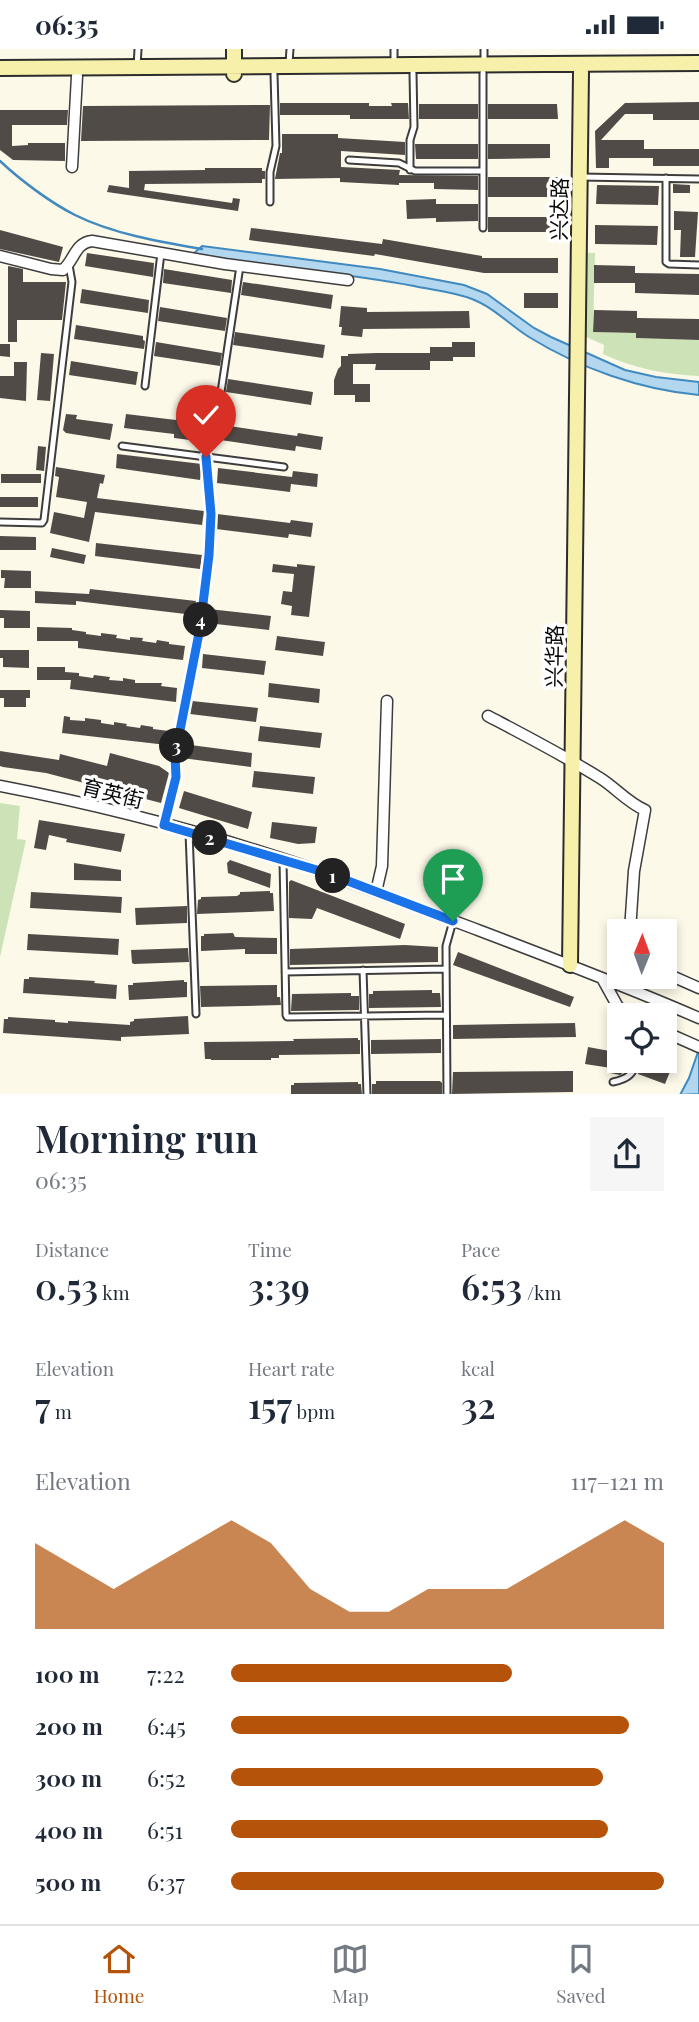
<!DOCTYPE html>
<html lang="en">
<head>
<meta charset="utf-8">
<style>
  :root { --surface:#fff; --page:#f6f6f7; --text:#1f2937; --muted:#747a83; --line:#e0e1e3; --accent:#b45309 }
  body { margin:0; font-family:"Playfair Display","Noto Sans SC",serif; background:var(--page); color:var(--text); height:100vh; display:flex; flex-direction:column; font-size:26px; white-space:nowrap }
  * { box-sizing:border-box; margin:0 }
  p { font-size:23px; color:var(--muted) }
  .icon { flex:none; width:38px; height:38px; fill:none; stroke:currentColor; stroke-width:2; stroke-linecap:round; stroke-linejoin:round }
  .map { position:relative; height:1045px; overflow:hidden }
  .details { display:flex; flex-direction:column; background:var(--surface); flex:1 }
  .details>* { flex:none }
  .needle { width:46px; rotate:1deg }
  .buttons { position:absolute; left:607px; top:870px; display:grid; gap:14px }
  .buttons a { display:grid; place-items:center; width:70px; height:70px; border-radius:0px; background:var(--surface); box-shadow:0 4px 10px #0003; font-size:35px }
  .pin { position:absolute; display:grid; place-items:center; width:60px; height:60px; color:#fff; margin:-72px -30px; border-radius:50% 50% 50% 0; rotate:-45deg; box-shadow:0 0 7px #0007 }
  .pin .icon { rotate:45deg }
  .km { position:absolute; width:35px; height:35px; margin:-18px; border-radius:50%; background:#222; color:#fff; font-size:19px; line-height:35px; text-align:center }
  .round { display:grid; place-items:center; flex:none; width:74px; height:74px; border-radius:0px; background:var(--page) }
  .overview { display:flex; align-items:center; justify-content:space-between; height:119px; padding:0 35px }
  h1 { font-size:38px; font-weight:600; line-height:52px }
  .figures { display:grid; grid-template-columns:repeat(3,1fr); gap:10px; height:119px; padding:7px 35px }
  .figures div { display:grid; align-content:center }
  .figures b { font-size:35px; font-weight:600 }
  .figures small { font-size:19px; font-weight:400 }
  .figures p { font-size:19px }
  .chart { height:196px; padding:14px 35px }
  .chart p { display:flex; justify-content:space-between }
  .chart svg { width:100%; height:126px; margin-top:7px; fill:var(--accent); opacity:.7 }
  ul { padding:0 35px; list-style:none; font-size:23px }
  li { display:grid; grid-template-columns:112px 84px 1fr; align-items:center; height:52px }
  li i { height:18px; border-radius:9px; background:var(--accent) }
  .status { display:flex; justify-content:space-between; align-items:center; height:49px; padding:0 35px; background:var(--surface); direction:ltr }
  .status svg { height:19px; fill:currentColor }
  .tabs { display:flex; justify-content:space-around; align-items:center; height:98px; border-top:2px solid var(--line); background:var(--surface); font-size:19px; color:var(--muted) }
  .tabs a { display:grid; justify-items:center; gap:4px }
  .tabs .current { color:var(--accent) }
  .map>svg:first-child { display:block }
  .green { fill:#cde3b7 }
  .water { fill:#b2d7ef; stroke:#418abf; stroke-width:2 }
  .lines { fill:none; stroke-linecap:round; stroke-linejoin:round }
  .stream { stroke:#418abf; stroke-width:2.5 }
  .building { fill:#514b47 }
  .lane-casing { stroke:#3d3d3d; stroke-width:9 }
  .street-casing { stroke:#3d3d3d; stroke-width:13 }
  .secondary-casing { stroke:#2c2c2c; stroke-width:18 }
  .lane { stroke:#fff; stroke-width:5 }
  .street { stroke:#fff; stroke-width:10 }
  .secondary { stroke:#f7f0aa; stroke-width:14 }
  .route-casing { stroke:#fff; stroke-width:14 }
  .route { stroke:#1a73e8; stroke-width:9 }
  .labels { text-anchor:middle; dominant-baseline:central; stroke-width:7; stroke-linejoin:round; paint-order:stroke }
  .street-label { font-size:21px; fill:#0a0a0a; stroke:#fff }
</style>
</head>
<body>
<div class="status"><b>06:35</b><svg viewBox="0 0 49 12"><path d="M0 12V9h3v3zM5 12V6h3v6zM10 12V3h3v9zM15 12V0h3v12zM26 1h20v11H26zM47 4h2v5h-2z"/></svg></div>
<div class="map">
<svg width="699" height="1046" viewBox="0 0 699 1046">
  <rect width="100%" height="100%" fill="#fdf9e9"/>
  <!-- green -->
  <path class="green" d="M583,204H595L593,283L636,284L637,289L699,291V327C666,326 633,319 603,305L604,296L582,286Z
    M0,754L20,757L17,790L26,791L0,908Z"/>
  <!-- water -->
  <path class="water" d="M202,197L380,220L464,236L487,245L534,279L551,288L625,321L656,328L699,333V346C641,341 579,319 529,288C510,276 493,258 472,250C454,243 433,241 414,237C341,223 267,218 193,205Z
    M699,1000V1045L680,1046L689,1029Z"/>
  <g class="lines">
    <!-- stream -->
    <path class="stream" d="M0,112C20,131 51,154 75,166C113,185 161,193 202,200"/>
  </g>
  <!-- building -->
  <path class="building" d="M699,53V71H653V65H625L601,91H644V100H699V117H653V109H609V119H596L595,82L625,54Z
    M280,54H369V57H392L391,54H408L409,70H350V66H280Z
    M419,55H478V70H419Z
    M488,55H557L558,70H488Z
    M270,56L269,91L81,92L83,57Z
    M0,61H68L67,76H12V97L28,96V94H65V112L13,111L0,101Z
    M282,85H338V89L405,93V106L341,102V118L400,121L399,126L478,127V141L434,140V134H399V136L340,133V129L275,130L280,104H282Z
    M415,95H478V110H416Z
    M488,95H550V109L488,110Z
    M205,119H262V122H265V130H262V134L145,135L144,141L232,154L233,149L240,150L238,162L107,143L109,136L129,139V122L205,121Z
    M488,128H559V148H488Z
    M673,135L690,136V144H673Z
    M597,136L659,137L658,156L596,155Z
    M436,150V155H478V172L436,173V169L407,170L406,151Z
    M674,162L698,163L695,208H680L681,181H674Z
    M488,168H558L559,183H488Z
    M595,176L658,177L657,196L595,195Z
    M251,179L382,195L383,190L482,207V209H558V224H484L375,205L374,207L249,191Z
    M0,181L63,198L59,213L0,200Z
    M87,204L154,214L153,228L85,217Z
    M594,216L635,217V224L699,225V246L635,244V234H594Z
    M8,217L23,220V233H66L62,271H17V293H8Z
    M164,220L232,231L231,244L163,234Z
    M243,233L333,246L331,260L241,246Z
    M82,240L149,251L148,264L80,254Z
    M524,244H558V259H524Z
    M341,257L367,259V263L469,262L470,279L363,280L362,288L341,286L342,278H339Z
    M160,258L227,269L225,282L158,272Z
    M594,261L637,262V269L699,270V291L636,289V284L593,283Z
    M76,276L143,287V291L145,292L144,300L74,290Z
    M235,283L325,296L323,309L233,296Z
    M156,293L222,304L220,317L154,307Z
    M452,293H475V308H453V312H430V321H375L376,315H353V335H370V353H355V346H334V331L338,320L341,317V307H348V305L376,304H430V298H452Z
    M0,295H10V308L0,307Z
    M41,304L54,305L50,352L37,351Z
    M71,312L138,323L136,336L69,326Z
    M14,313H27L26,352L0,349V327H14Z
    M228,330L313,343L311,356L226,343Z
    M66,365L77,366L76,370L113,375L110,391L66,384L63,381Z
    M126,365L176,371L177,365L217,370L216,375L297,387L298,384L323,388L321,401L296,397L295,402L214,390V394L174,389V385L124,379Z
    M38,397L46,398L44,422L36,421Z
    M117,405L202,415L200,431L116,419Z
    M56,418L105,426L103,435L100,434L97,449L204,462L202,476L95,463L89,493L50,484L54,463L84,469L87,453L56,448L59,428L55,427Z
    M218,419L292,428L293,422L318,425L317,438L291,435L290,443L217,434Z
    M1,425H41V434H1Z
    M0,448H38V458H0Z
    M217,465L290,474L291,471L313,474L311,488L289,485L288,489L216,480Z
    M0,487L36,488V501H0Z
    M96,494L202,506L200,520L95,507Z
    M52,499L86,506L84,515L50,508Z
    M273,515L297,518V515L315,517L309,568L291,566L292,557L281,555L283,542L292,543L294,525L272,523Z
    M1,521L31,522V539H4L5,529H1Z
    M90,540L196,552L194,566L76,552V556L35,554V542L89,545Z
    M209,560L271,567L269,581L207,574Z
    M0,561L30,562V579H4V569H0Z
    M37,578L72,579V581L86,583V585L101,587V584L117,586L116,589L130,591V588L143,589L142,592L156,594L157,591L169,593V595L185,597L183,611L78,599V592H37Z
    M277,587L325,593L323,607L275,601Z
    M0,601H29V619L3,618V609H0Z
    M203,605L266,612L264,626L202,619Z
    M37,618H65V623L79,624V627L93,629L94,626L110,628L109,631L123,632V629L135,631V634H162L161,637L177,639L176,653L70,640L71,631H37Z
    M269,634L320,640L319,654L268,648Z
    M0,641H30V649H26V658H4V649H0Z
    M192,652L258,659L256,673L190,665Z
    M64,667L70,668V671L85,672V669L101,671V674L114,676V673L127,675L126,677L140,679L141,676L153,678V680L169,682L167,696L62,684Z
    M260,677L322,684L320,699L258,692Z
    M183,695L252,704L251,718L182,709Z
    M0,702L59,711L60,705L107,717L110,704L159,717L169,724L161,754L46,724L3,718L0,717Z
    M254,722L315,728L313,745L252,738Z
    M184,742L252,763L248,780L179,759Z
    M39,771L125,785L121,803L66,793L67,790L49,786L46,801L34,799Z
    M272,773L317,778L315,794L298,795L270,789Z
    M230,811L271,825L270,839L228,824L227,814Z
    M74,814L121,821V832L74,831Z
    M291,831L405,875L400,890L317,859L312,870L289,869V833Z
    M270,842V844H273L274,862L197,865L198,851L201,850V848L237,847L240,845V843Z
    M31,843L122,848L121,864L30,859Z
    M187,857V874L136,876L135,859Z
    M233,884L235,888L277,889V905H245V900L201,902V887H204V885Z
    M28,885L119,890L118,906L27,901Z
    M405,896L438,898V913L290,916V900Z
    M188,899L189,913L134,915L132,914L131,901Z
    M458,903L574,948L570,958L453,916Z
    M29,928L95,932L94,934L117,936L116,950L23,944L24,930H29Z
    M184,931V933H187V948L129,951L128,936H133V934Z
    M277,936V948H280L281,956L201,958L200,937Z
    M432,941V944H440L441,958L369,959V945H373V942Z
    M351,944V947H359V961L291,962L292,945Z
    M188,967L189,985L121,988V992L3,984L4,970H8V968L55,971V973L68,974V972L130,976V973L134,972V970Z
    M575,974L576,988L453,990V976Z
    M358,989V991H360V1005L279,1006V1009H271V1011H211V1010H205L204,993L294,992L293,990Z
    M441,990V1004L371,1005V991Z
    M588,998L615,1003L614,1008L620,1009V1012H627L624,1023L620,1026L610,1024L611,1019L585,1015Z
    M643,1012H662L673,1015L665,1035L638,1025Z
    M573,1022V1043L452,1045L453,1023Z
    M376,1032H440L442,1034V1046H372V1035H376Z
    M358,1033V1035H361L362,1046H291V1036H294V1034Z"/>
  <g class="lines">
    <!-- lane casing -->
    <g class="lane-casing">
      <path id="lane" d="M394,0V14
        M484,0V14
        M289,14L290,0
        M137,18L138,0
        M483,24V179
        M349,111L399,114L415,122H483
        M410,121V91L414,78L413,24
        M580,128L699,130
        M666,129V213L669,215L699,216
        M270,153V123L276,97L274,25
        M145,337L161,204
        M221,343L240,217
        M122,397L284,418
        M0,473L42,474L44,471L72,233L69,216
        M164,775L176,728L175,707C189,634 210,559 211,484C212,458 209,433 207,408
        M189,783L196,965
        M283,811L286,966L287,968L446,966
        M363,921L367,1046
        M285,923L446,920
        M613,1033C628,1030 633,1025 638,1012
        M447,1046L446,897L453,872"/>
    </g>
    <!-- street casing -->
    <g class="street-casing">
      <path id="street" d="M72,118L77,27
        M0,207L51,220L63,221C75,210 75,194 92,192L225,215L348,231
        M488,667C526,687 563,706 600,729C616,739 628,754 645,761L634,822L630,882
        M0,737C110,758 222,788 328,825C373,841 417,859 462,875C541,905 621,935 699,969
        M376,843L382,817L387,652
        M665,924L699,939
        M602,929L618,958L631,966
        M665,983L699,998"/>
    </g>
    <!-- secondary casing -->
    <g class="secondary-casing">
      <path id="secondary" d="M0,19L699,14
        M234,25V0
        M570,916L581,23"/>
    </g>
    <!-- lane -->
    <use href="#lane" class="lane"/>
    <!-- street -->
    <use href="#street" class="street"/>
    <!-- secondary -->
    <use href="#secondary" class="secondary"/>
  </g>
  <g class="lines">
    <!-- route casing -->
    <g class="route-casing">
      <path id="route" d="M206,408L211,465L209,506L200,579L175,707L176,728L164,776L327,824L453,872"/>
    </g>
    <!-- route -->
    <use href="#route" class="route"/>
  </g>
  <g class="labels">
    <!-- street labels -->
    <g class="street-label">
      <text transform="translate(558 160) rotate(-89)">兴达路</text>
      <text transform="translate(553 607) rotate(-89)">兴华路</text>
      <text transform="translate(113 743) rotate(14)">育英街</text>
    </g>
  </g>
</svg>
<div class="buttons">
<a><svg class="needle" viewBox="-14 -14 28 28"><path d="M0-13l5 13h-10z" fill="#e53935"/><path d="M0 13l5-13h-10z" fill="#747a83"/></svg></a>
<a><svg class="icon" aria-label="locate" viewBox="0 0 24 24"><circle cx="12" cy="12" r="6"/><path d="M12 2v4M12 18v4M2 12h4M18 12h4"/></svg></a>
</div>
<div class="pin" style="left:453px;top:872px;background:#1e9e55"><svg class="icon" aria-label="arrive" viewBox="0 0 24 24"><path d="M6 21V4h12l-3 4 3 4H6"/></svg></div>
<div class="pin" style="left:206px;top:408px;background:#d93025"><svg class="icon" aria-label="check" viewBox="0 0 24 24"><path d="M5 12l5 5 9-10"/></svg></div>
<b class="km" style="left:333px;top:827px">1</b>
<b class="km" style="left:210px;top:789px">2</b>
<b class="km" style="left:177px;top:697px">3</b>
<b class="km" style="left:201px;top:571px">4</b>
</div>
<section class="details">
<div class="overview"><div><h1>Morning run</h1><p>06:35</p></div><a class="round"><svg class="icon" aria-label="share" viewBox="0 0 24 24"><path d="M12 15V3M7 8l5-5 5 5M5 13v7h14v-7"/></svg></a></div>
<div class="figures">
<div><p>Distance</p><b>0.53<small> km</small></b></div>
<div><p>Time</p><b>3:39</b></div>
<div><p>Pace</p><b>6:53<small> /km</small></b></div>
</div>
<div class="figures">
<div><p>Elevation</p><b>7<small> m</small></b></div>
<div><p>Heart rate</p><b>157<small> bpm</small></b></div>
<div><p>kcal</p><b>32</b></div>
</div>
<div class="chart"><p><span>Elevation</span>117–121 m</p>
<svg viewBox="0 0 160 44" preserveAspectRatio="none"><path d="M0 44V14L10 22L20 30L30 22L40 14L50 6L60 14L70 30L80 38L90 38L100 30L110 30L120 30L130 22L140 14L150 6L160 14V44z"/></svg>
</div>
<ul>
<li><b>100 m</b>7:22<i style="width:65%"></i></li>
<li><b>200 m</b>6:45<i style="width:92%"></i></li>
<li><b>300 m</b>6:52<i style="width:86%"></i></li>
<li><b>400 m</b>6:51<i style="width:87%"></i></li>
<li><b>500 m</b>6:37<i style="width:100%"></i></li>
</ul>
</section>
<nav class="tabs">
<a class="current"><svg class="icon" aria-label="home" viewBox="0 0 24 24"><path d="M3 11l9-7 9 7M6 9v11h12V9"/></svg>Home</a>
<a><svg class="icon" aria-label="map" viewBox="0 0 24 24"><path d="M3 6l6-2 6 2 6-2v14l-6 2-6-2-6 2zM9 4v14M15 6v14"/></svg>Map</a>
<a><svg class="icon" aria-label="saved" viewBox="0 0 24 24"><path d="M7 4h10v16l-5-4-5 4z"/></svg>Saved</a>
</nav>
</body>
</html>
